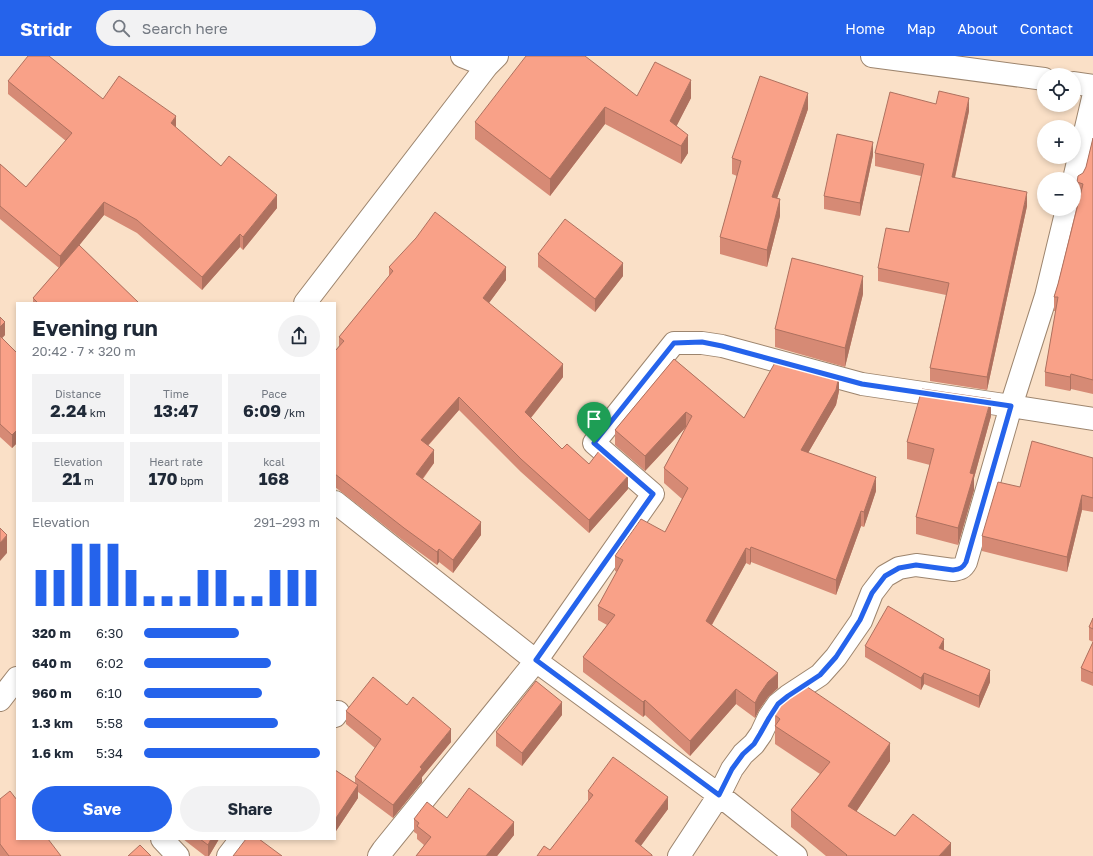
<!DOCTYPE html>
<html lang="en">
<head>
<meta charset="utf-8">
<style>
  :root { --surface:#fff; --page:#f2f2f3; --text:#1f2937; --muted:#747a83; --accent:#2563eb }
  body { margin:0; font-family:"Golos Text",sans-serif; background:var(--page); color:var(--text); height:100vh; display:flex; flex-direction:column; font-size:15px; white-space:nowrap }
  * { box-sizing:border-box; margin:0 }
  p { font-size:13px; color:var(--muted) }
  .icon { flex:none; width:22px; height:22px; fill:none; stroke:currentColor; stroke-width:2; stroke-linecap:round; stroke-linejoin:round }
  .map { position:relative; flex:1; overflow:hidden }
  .drawer { position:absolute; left:16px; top:246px; width:320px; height:538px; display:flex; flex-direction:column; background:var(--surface); border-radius:0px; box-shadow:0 2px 6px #0003 }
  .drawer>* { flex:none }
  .controls { position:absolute; left:1037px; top:12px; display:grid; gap:8px }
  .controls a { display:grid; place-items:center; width:44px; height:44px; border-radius:50%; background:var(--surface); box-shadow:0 2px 6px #0003; font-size:20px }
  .pin { position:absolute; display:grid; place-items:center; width:34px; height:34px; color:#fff; margin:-41px -17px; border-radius:50% 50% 50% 0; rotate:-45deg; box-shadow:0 0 4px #0007 }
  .pin .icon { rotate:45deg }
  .round { display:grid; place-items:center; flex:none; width:42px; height:42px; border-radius:21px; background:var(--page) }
  .headline { display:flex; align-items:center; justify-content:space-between; height:68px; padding:0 16px }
  h1 { font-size:22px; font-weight:700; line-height:30px }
  .metrics { display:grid; grid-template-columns:repeat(3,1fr); gap:6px; height:68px; padding:4px 16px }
  .metrics div { display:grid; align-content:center; border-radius:0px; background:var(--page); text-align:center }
  .metrics b { font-size:17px; font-weight:700 }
  .metrics small { font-size:11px; font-weight:400 }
  .metrics p { font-size:11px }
  .chart { height:112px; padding:8px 16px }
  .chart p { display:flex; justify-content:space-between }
  .chart svg { width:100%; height:72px; margin-top:4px; stroke:var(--accent); stroke-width:6 }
  .button { display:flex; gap:8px; margin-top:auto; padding:8px 16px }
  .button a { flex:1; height:46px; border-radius:24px; background:var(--accent); color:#fff; font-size:16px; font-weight:700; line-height:46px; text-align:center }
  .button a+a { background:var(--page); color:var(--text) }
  ul { padding:0 16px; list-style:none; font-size:13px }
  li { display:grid; grid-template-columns:64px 48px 1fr; align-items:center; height:30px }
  li i { height:10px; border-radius:5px; background:var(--accent) }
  header { display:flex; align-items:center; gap:24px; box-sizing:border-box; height:56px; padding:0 20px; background:var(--accent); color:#fff }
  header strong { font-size:19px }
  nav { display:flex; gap:22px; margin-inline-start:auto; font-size:14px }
  .search { width:280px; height:36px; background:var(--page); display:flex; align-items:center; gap:10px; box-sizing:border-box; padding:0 14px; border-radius:22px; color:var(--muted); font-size:15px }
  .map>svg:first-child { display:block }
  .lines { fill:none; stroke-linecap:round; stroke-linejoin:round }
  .minor-casing { stroke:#9d856e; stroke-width:24 }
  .minor { stroke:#fff; stroke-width:22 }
  .wall { fill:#d68a75 }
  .shaded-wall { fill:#ae715f }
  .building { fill:#f9a188; stroke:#ae715f }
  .route-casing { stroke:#fff; stroke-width:8 }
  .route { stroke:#2563eb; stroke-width:5 }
</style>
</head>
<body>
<header>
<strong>Stridr</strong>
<div class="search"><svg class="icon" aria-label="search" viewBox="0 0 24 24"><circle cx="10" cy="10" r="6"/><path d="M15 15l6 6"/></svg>Search here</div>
<nav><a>Home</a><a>Map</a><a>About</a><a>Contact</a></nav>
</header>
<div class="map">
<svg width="1093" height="800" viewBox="0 0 1093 800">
  <rect width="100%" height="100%" fill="#fae0c7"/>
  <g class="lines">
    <!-- minor casing -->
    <g class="minor-casing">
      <path id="minor" d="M462,0L487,10
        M872,0L1044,23
        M1074,27L1093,30
        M1074,123L1093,42
        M305,247L487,10L497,0
        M335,446L536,605L719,739L796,800
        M0,644L17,622
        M335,660L338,656
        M162,783L178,800
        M228,800L241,783
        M379,800L383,794L536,605L653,438L594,387L674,287H702L722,290L862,328L1011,350L1093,363
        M679,800L719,739L732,713L743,698L754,688L761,678L769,661L778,648L788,640L820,619L836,601L861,565L872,537L885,520L899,512L916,509L953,514C960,513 963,512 966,506L1011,350L1046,240L1067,153"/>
    </g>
    <!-- minor -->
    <use href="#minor" class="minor"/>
  </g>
  <!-- wall -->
  <path class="wall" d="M8,25L103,43L176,72L221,110L277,152L243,194L240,191L202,234L137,177L104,159L79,189L139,247H33V242L59,212L0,163V108L26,131L66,85L8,38Z
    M637,40L691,42L676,70L688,97L681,108L605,68L550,140L475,83V66Z
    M808,53L777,142L780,160L767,211L720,198V181L737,120L732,118V102Z
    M969,55L955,122L1027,150L987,334L930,325V312L946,239L878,225V212L909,176L921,120L875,110V97Z
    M1093,82V338L1071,333L1070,335L1045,330V316L1056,255H1054V241L1058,228L1079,141H1077V126L1083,117L1086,111Z
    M873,99L860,160L824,153V140Z
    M538,198L623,220L595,256L538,211Z
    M389,211L506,224L489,247L563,321L531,362L562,393L589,408L628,433L589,477L521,416L459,354L428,390L434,407L423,423L481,479L453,517L439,506L437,509L404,485L335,431V295L339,290V281L389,220Z
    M863,238L845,311L775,291V273Z
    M0,261L5,279L2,282L17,297V387L12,392L0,381Z
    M674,303L744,362L839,335L836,349L808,397L876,435L864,471L861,470L836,539L751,506L750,509L746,507L712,569L778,632L768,641L759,654L755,662L736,648L690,700L645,659L643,661L583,616V601L607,569L598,564V550L617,516L615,515V500L665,476L682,443L664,427V412L686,371L645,415L615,389V374Z
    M991,360L974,422V434L958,489L916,478V461L930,409L907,403V386Z
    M1093,402V456L1082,454L1067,516L982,495V480L1020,431Z
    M1093,562V586L1089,584V571Z
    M1093,586V630L1081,625V612Z
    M865,590L944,594L990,626L979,652L924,628L921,634L865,601Z
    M346,655L451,686L422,721V726L393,762L358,736V742L336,775H335V714L355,727V721L375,692L346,668Z
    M562,659L522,710L496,690V676Z
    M775,659L890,705L856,756L895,780L951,800H826L791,771V754L820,718L775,688Z
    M588,735L668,753L640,790L652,800L550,794L588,747Z
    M0,743L61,800H0Z
    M447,762L514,779L497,800H416L424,789L417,783V778L414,776V763Z
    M183,783H219L209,800H205Z"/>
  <!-- shaded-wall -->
  <path class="shaded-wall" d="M691,24V42L670,83V65Z
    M808,37V53L772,157V141Z
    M969,42V55L952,134V121Z
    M605,51V68L550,140V123Z
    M176,60V73L171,67Z
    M688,79V97L681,108V90Z
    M873,86V99L860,160V147Z
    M1027,136V150L987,334V321Z
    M277,139V152L243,194V181Z
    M780,143V160L767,211V194Z
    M104,146V159L60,213V200Z
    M240,178V191L202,234V221Z
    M623,207V220L595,256V243Z
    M506,211V224L483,255V242Z
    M863,220V238L845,311V292Z
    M5,266V279L0,284V271Z
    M563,308V321L525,369V356Z
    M1071,318V333L1070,335V321Z
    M839,320V335L836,349L801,409V394Z
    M459,341V354L421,397V384Z
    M991,343V360L974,422V434L958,489V472L970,417Z
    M686,356V371L645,415V400Z
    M17,374V387L12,392V379Z
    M434,394V407L416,431V418Z
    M628,420V433L589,477V464Z
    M876,421V435L864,471V456Z
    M1082,439V454L1067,516V501Z
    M861,455V470L836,539V524Z
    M481,466V479L453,517V504Z
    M7,479V497L0,505V487Z
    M751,491V506L750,509V494Z
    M746,492V507L706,579V565Z
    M439,493V506L437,509V496Z
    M944,583V595L939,592Z
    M990,614V626L979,652V640Z
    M778,617V632L768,641L759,654L755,662V647L759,639L768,626Z
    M924,617V628L921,634V622Z
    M736,633V648L690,700V685Z
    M645,644V659L643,661V646Z
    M562,646V659L522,710V697Z
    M451,673V686L422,721V726L393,762V749L420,711Z
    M890,687V705L848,768V750Z
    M358,729V742L336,775V762Z
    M668,741V753L635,798V785Z
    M514,766V779L497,800H486Z
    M211,783H219L209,800H208V789Z
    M951,787V800H939Z"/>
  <!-- building -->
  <path class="building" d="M28,0H49L103,43L119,20L176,60L171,67L221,110L229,100L277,139L243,181L240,178L202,221L137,164L104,146L60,200L0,150V108L26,131L72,77L8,25Z
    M526,0H585L637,40L655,6L691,24L670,65L688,79L681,90L605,51L550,123L475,66Z
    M760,20L808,37L772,141L780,143L767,194L720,181L741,105L732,102Z
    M939,35L969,42L952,121L1027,136L987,321L930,312L949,227L878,212L886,172L909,176L924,108L875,97L890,36L936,48Z
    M837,78L873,86L860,147L824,140Z
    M1093,82V324L1071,318L1070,321L1045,316L1058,241H1054L1058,228L1083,128L1077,126L1078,120L1083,117L1086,111Z
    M435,156L506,211L483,242L563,308L525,356L562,393L567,388L589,408L599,395L628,420L589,464L521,403L459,341L421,384L434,394L416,418L481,466L453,504L439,493L437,496L404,472L335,418V295L344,285L339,281L393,215L389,211L416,182Z
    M565,163L623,207L595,243L538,198Z
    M79,189L139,247H38L33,242Z
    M792,202L863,220L845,292L775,273Z
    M0,261L5,266L0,271Z
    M0,280L17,297V374L12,379L0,368Z
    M674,303L744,362L777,303L839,320L836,334L801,394L876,421L864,456L861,455L836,524L751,491L750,494L746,492L706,565L778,617L768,626L759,639L755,647L736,633L690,685L645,644L643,646L583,601L615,559L598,550L623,504L615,500L619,494L641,463L665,476L688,432L664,412L692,360L686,356L645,400L615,374Z
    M922,333L991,343L970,417L974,418L958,472L916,461L934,393L907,386Z
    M1032,385L1093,402V442L1082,439L1067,501L982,480L998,426L1020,431Z
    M0,472L7,479L0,487Z
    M888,550L944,583L939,592L990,614L979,640L924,617L921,622L865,590Z
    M1093,562V573L1089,571Z
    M1093,586V617L1081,612Z
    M373,621L407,649L413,641L451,673L420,711L422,713L393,749L355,721L381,683L346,655Z
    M536,625L562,646L522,697L496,676Z
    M803,628L890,687L848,750L895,780L913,758L951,787L939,800H846L847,799L791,754L830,706L775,670L780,663L775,659L780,650L787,639L799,630L801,632Z
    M613,701L668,741L635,785L652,799V800H537L544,790L550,794L593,739L588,735Z
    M335,714L358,729L336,762H335Z
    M469,732L514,766L486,800H416L431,781L417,770L419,767L414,763L427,746L447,762Z
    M10,735L17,744V783H48L61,800H9L0,788V743Z
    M200,783H211L208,789Z
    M246,783H259L282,800H233Z
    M140,789L151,800H128Z"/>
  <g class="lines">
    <!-- route casing -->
    <g class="route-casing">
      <path id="route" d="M702,286L722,290L862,328L1011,350L966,506C963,512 960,513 953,514L916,509L899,512L885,520L872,537L860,564L836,601L820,619L788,640L778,648L769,662L760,678L754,688L743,698L732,713L719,739L536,604L653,438L594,387L674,287Z"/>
    </g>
    <!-- route -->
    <use href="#route" class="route"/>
  </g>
</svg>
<div class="controls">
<a><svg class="icon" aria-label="locate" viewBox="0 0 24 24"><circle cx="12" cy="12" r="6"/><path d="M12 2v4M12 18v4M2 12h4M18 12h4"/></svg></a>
<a>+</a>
<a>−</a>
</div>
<div class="pin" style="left:594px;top:387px;background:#1e9e55"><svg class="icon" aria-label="arrive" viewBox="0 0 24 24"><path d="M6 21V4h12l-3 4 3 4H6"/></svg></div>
<section class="drawer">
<div class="headline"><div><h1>Evening run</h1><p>20:42 · 7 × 320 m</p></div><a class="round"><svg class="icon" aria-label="share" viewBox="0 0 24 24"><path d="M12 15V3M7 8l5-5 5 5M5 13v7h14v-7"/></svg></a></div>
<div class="metrics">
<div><p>Distance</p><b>2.24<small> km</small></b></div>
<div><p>Time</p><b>13:47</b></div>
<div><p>Pace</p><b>6:09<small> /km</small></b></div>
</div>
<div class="metrics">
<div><p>Elevation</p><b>21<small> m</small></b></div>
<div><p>Heart rate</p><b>170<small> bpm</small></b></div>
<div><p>kcal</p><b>168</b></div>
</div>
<div class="chart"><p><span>Elevation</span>291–293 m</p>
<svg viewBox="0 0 160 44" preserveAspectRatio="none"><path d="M5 44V22M15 44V22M25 44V6M35 44V6M45 44V6M55 44V22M65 44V38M75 44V38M85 44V38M95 44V22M105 44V22M115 44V38M125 44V38M135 44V22M145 44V22M155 44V22"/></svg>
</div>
<ul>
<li><b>320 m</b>6:30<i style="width:54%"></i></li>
<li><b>640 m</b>6:02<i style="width:72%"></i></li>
<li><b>960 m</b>6:10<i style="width:67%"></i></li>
<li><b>1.3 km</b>5:58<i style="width:76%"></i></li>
<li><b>1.6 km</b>5:34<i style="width:100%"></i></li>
</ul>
<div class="button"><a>Save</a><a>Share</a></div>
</section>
</div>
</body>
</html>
